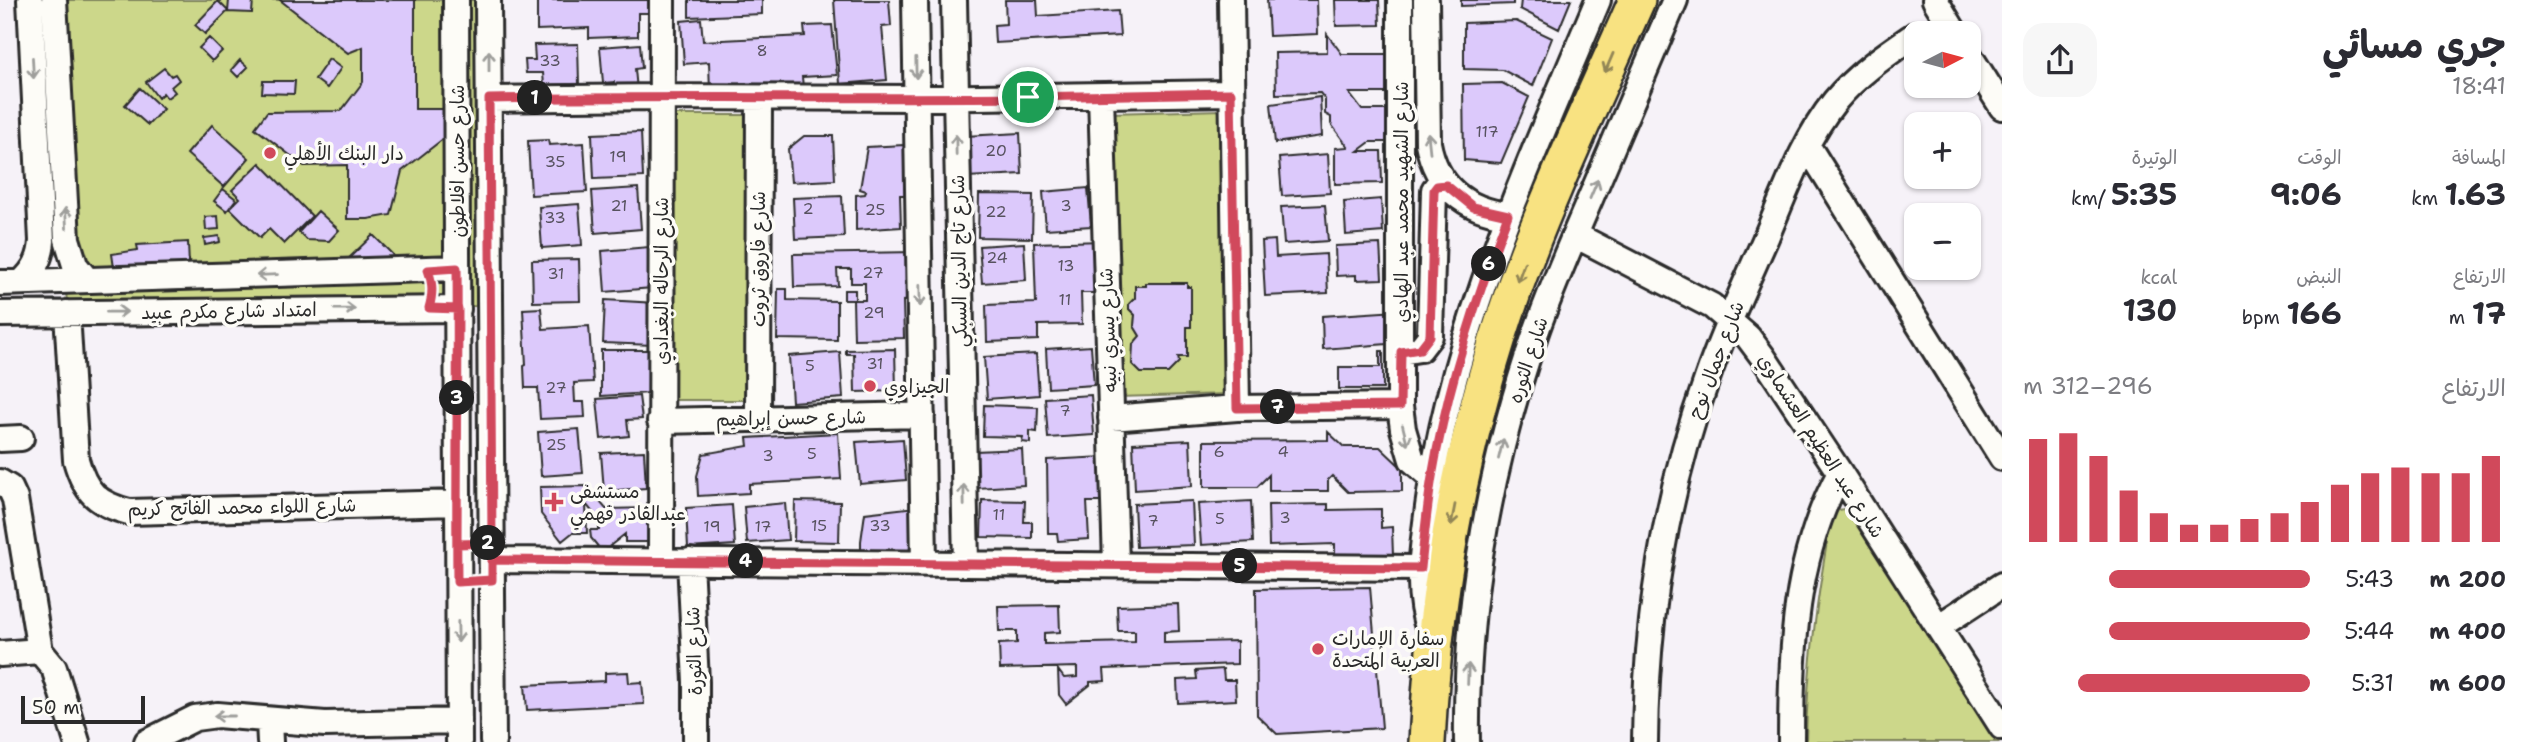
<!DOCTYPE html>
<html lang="ar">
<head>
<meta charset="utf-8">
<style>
  :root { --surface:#fff; --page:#f7f7f7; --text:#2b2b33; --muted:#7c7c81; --accent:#d1495b }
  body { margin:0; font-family:"Shantell Sans","Playpen Sans Arabic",sans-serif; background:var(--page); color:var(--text); direction:rtl; height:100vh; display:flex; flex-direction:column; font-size:26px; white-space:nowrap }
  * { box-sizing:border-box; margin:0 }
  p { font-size:23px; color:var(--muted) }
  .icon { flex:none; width:38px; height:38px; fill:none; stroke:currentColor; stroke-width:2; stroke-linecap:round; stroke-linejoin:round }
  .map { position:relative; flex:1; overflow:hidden; direction:ltr }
  .drawer { display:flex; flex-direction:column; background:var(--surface); width:525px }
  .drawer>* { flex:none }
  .needle { width:46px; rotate:84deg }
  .controls { position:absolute; left:1904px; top:21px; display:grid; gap:14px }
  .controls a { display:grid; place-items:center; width:77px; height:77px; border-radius:14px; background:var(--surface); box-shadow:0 2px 5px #0004; font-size:35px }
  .scale { position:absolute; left:21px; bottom:18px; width:124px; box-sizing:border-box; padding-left:7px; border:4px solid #2b2b2b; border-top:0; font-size:19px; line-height:24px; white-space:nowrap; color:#2b2b2b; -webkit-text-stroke:5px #fdfcf7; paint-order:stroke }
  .pin { position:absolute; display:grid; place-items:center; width:60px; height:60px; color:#fff; margin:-30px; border:4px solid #fff; border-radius:50%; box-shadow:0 2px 7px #0007 }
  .km { position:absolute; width:35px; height:35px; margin:-18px; border-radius:50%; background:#222; color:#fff; font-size:19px; line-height:35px; text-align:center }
  .round { display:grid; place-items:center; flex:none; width:74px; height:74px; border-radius:21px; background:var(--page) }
  .overview { display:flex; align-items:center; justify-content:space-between; height:119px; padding:0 21px }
  h1 { font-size:38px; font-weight:700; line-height:52px }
  .stats { display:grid; grid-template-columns:repeat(3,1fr); gap:10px; height:119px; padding:7px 21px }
  .stats div { display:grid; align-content:center }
  .stats b { font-size:30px; font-weight:700 }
  .stats small { font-size:19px; font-weight:400 }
  .stats p { font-size:19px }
  .chart { height:196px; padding:14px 21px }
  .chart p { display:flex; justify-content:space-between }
  .chart svg { width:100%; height:126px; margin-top:7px; stroke:var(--accent); stroke-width:6 }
  ul { padding:0 21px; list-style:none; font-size:23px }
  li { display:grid; grid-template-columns:112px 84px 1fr; align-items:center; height:52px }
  li i { height:18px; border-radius:9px; background:var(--accent) }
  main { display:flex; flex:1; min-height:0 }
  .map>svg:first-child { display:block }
  .green { fill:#ccd78a; stroke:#7c815a; stroke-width:2; fill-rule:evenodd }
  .building { fill:#dcc9fb; stroke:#2b2b2b; stroke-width:2 }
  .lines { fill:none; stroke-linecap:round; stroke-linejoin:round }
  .minor-casing { stroke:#2b2b2b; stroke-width:30 }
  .highway-casing { stroke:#2b2b2b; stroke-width:40 }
  .minor { stroke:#fdfcf7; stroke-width:24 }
  .highway { stroke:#f8e281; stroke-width:35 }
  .oneway { stroke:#9e9e9b }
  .oneway2 { stroke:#928656 }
  .route-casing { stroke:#fff; stroke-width:14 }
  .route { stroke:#d1495b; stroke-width:9 }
  .poi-dot { fill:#d1495b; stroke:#fdfcf7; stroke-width:2.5 }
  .labels { text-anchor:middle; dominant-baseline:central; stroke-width:7; stroke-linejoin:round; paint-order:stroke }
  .number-label { font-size:16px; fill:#57525f }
  .poi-label { font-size:19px; fill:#2b2b2b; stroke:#fdfcf7; text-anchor:start }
  .street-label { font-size:19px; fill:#2b2b2b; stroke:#fdfcf7 }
</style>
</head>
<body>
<main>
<section class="drawer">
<div class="overview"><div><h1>جري مسائي</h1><p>18:41</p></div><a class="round"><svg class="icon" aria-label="share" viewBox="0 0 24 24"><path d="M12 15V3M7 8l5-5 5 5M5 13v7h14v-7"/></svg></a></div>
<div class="stats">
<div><p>المسافة</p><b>1.63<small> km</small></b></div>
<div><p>الوقت</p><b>9:06</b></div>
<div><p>الوتيرة</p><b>5:35<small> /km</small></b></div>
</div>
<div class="stats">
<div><p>الارتفاع</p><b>17<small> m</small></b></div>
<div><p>النبض</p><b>166<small> bpm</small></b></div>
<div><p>kcal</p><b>130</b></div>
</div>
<div class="chart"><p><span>الارتفاع</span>296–312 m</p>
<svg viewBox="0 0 160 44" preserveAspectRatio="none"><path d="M5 44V8M15 44V6M25 44V14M35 44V26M45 44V34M55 44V38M65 44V38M75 44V36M85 44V34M95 44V30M105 44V24M115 44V20M125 44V18M135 44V20M145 44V20M155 44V14"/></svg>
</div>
<ul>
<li><b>200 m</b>5:43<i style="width:70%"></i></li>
<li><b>400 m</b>5:44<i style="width:70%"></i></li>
<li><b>600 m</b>5:31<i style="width:81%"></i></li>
</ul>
</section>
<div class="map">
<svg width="2002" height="742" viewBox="0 0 2002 742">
  <rect width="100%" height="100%" fill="#f6f2f8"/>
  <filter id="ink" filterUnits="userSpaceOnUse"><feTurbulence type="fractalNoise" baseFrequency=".0143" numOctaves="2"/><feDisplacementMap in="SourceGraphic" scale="14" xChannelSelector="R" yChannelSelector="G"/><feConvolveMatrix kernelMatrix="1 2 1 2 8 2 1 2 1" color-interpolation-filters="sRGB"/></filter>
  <g filter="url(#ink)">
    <!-- green -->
    <path class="green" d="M52,0H479L481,306L67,307Z
      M1223,110L1230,394L1116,397L1108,113ZM1147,283H1187V287H1191V327H1187V357H1178L1179,362L1168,373H1141L1132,364L1140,336L1134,326L1135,315L1129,309V304L1146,286Z
      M670,115H749L750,400H670Z
      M1843,509L1856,519L1998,742H1806C1807,664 1819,588 1832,512Z"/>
    <!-- building -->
    <path class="building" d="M229,0H253L252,13L228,12Z
      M280,0H415V109H448V135L402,171L391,215L368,219H347V165L304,166L255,128L267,112L341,111L363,82V47L348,53Z
      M537,0H651V13H638V36L589,38V28L537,30Z
      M689,0H762V14L689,17Z
      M834,0H889L891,26L882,27L887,80L840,84Z
      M1005,0H1037L1038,16L1118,11L1120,36L995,43L994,25L1006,24Z
      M1267,0H1317L1318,34L1269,36Z
      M1335,0H1379L1380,25L1336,26Z
      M1461,0H1513V4L1461,6Z
      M1521,0H1571L1559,29L1520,9Z
      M218,1L228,11L205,34L195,25Z
      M701,19L703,41L805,36L804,26L832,25L837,75L802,77L803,87L710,92L709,62L684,64L681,21Z
      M1516,21L1552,38L1533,86L1503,70L1464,69V23Z
      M1327,34L1342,54H1394L1395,93H1349L1362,110H1397L1398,142H1370L1358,151H1381L1382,183L1335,184V148L1348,147L1331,124V117L1325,114V99L1320,93L1276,94L1275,53L1327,52Z
      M209,38L222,51L212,61L199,48Z
      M578,44L579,84L544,85L543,73H526L525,60H535L534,45Z
      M640,44L642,68L635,69L637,90L615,92L614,82L603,83L600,47Z
      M329,59L341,68L327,88L315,79Z
      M240,60L248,67L238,77L231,70Z
      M164,68L171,76L175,74L179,80L171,87L175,92L167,98L163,93L158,98L146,82Z
      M263,81H295L294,94L262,93Z
      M1502,83L1529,97L1501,163L1464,160L1463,84Z
      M140,88L163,109L148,125L125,105Z
      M1320,97L1322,136L1275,143L1271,104Z
      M212,125L249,158L224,187L187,154Z
      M641,132L643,177L594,179L592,134Z
      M1020,133L1022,174L967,177L965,136Z
      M804,136H833L835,180L791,182L788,149Z
      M548,140L549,145L584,143L587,192L531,195L528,141Z
      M904,145L913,147L915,195H900L901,227L856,230V195L865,194L866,191L860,189L867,147Z
      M1328,154L1330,193L1282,196L1279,158Z
      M260,163L312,216L284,244L269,229L260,238L230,208L240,198L232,190Z
      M638,188L641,229L595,233L592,191Z
      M1088,188L1091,226L1046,229L1043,192Z
      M223,189L236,199L227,211L214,201Z
      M979,194L1033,195L1032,238L978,237Z
      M842,196L844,237L795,239L793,198Z
      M1381,199L1383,232L1346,235L1344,202Z
      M579,204L582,245L542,248L539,207Z
      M1325,205L1328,241L1284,244L1281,207Z
      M318,211L339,230L329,241L307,240L299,232Z
      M218,216L219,229L206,230L205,217Z
      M373,235L398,260L349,258Z
      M219,236L220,242L205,245L204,238Z
      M1275,240L1276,257L1326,254L1328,293L1265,296L1262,241Z
      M1103,241L1105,293H1081L1082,324L1038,325V340L987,342L986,305L1036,303L1034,243Z
      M188,242L189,266L114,268L112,254L138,250L137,245Z
      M1024,243L1026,280L982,283L979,246Z
      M1380,244L1382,279L1356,280V275L1336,276L1335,246Z
      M649,247L652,288L605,292L602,251Z
      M917,252L918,300L903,301L904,338L854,339L853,300H844V290H855V300H865V283H851V269H837L838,286L794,287L793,254Z
      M579,259L580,301L533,302L532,260Z
      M1146,283H1187V287H1191V327H1187V357H1178L1179,362L1168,373H1141L1132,364L1133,344L1140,336L1134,326L1135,315L1129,309V304L1135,298V286H1146Z
      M778,289H787V300L837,301V340L777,339Z
      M605,300L656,303L653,345L603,343Z
      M541,308L543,329L589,326L593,382L574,383L575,402H584L585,417L540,419L538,388H525L524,366L526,365L523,309Z
      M1397,311L1400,343L1323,349L1322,316Z
      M1091,346L1094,385L1048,388L1046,349Z
      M895,349L896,391L855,392L854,354H846V350Z
      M601,350H650V393L601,396Z
      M1380,351H1383V389H1339V367H1380Z
      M840,352L843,398L792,402L789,356Z
      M1036,354L1039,395L987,399L984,357Z
      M1091,395L1094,435L1048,438L1045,398Z
      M639,396L642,419L627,420L629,436L601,439L597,399Z
      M984,405L1038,407L1037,432L1030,431V443L1022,442L1023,437L983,436Z
      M579,429L583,473L541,476L538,432Z
      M1328,432L1344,447H1380L1402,468V491L1348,492L1332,476L1328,480V491H1269V475L1257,487H1204V441L1328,440Z
      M838,433L841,479L749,484V493L698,496L697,476L703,454L748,446L747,438Z
      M903,439L906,480L860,484L856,442Z
      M1190,440L1192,486L1135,490L1133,443Z
      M1022,449L1024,485L977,488L975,451Z
      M644,451L646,488L604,491L601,453Z
      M1104,457L1106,502H1087L1089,539L1058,541L1057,533H1048L1047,460Z
      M587,486V502L595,496L606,509L649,508L650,542H625V534L606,549H600L591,538L590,530H599V520L586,504L587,533H572L562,541L541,514L540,487Z
      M982,500L1025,501L1024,522H1032V538L981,537Z
      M795,501L840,502L839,542L794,541Z
      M1192,501L1194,545L1136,547L1134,504Z
      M1251,501L1253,542L1201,545L1198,504Z
      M785,503L788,540L747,543L744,507Z
      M1328,504V510L1381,509V528L1392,527L1393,556L1335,557V544L1269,546L1268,505Z
      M732,505L735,545L688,548L686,508Z
      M915,507L916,557L861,558V541L865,513Z
      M1370,587L1382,728L1277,734L1257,715L1256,589Z
      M1178,604L1179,631L1164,632V643L1237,641V664L1104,669L1105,681L1090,682V685L1066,704L1059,695L1058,670L1064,678L1077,677V667L1000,669L999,644L1017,643V631H999L998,606L1059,605L1060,632L1044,633V644L1135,642V631H1118L1117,606Z
      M1223,669L1224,680H1235L1236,700L1178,703L1177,680L1197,679L1196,671Z
      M628,672L629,683L642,682L644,704L527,710L525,685L605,681V673Z"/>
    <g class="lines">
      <!-- minor casing -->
      <g class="minor-casing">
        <path id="minor" d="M54,0L67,239L75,265L87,280
          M456,0L459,742
          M488,0L493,742
          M915,0L924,563
          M954,0L966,563
          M1231,0L1237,408
          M1400,0V406L1403,429L1412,460L1432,477
          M1426,0L1428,143C1436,186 1465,210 1508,215
          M1935,0L1955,33
          M1969,55L2002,107
          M1101,96L1116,564
          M489,99L662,97L916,98L1232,93
          M1807,145L2002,458
          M1575,235L1712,306L1748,337L1763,357L1840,473L2002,727
          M22,282C35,270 41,258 42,241L30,0
          M0,283L457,268
          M67,313L76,460C85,492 97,504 129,512L457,503
          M0,314L458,309
          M1401,352L1420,349L1430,336L1434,190L1437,186L1446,185
          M1111,418L1237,408L1400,406
          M758,419L759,99
          M660,421L922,415
          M0,439L21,438
          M0,482L10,488L15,499L40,651
          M492,560L1421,568
          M661,561L662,0
          M690,561L696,682V742
          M1938,627L2002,585
          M1430,633C1414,592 1423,549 1428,507C1452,328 1529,165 1598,0
          M0,654L40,651L54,668L77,742
          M269,721L270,742
          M147,742L195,718L217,715L325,724L459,721
          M1467,742C1465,602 1490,465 1536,332C1553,284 1574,237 1594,190C1621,127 1648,63 1675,0
          M1645,742C1646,618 1665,496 1707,379C1723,332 1744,287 1764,242C1785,194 1802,142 1835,101C1858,73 1887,54 1916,34
          M1791,742C1791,649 1794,557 1840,473"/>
      </g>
      <!-- highway casing -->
      <g class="highway-casing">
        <path id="highway" d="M1427,742C1435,586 1463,432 1516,284C1551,188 1596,94 1637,0"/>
      </g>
      <!-- minor -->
      <use href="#minor" class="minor"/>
      <!-- highway -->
      <use href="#highway" class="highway"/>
    </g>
    <!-- one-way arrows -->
    <defs><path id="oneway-shaft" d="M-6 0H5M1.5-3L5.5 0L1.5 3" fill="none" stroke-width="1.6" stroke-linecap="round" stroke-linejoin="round" transform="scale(1.75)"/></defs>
    <g class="oneway">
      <use href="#oneway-shaft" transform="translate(489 61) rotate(-90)"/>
      <use href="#oneway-shaft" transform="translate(33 68) rotate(87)"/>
      <use href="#oneway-shaft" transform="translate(916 68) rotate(89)"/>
      <use href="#oneway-shaft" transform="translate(1429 143) rotate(-96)"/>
      <use href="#oneway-shaft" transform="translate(956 145) rotate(-91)"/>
      <use href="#oneway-shaft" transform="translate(1594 189) rotate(-67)"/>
      <use href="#oneway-shaft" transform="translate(66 218) rotate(-93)"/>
      <use href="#oneway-shaft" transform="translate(267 275) rotate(178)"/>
      <use href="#oneway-shaft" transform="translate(920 296) rotate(89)"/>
      <use href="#oneway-shaft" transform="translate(345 309) rotate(-1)"/>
      <use href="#oneway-shaft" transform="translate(117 312) rotate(-1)"/>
      <use href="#oneway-shaft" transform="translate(1405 435) rotate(76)"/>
      <use href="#oneway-shaft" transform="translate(1501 449) rotate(-76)"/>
      <use href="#oneway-shaft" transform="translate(964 495) rotate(-91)"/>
      <use href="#oneway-shaft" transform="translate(458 632) rotate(89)"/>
      <use href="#oneway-shaft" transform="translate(1468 674) rotate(-88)"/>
      <use href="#oneway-shaft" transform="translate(224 716) rotate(-180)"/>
    </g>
    <g class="oneway2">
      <use href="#oneway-shaft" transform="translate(1609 63) rotate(113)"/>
      <use href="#oneway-shaft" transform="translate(1521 272) rotate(110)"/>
      <use href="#oneway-shaft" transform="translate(1453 515) rotate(101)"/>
    </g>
  </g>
  <g class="lines" filter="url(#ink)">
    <!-- route casing -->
    <g class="route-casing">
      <path id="route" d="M1028,97C848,99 669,96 489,99L492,543L457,544L458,309L429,308C433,294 433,284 428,270L457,268C458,373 456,477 457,582L492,580V560L1421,568C1424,538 1427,507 1432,477C1447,388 1475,300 1508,215L1473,207L1446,185L1437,186L1434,190L1430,336L1420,349L1401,352L1400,406L1237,408L1231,93L1028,97"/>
    </g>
    <!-- route -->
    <use href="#route" class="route"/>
  </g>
  <!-- markers -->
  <g class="poi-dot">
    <circle cx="270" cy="153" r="7"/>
    <circle cx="870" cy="386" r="7"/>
    <path d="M550.5 491.5h7v7h7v7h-7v7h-7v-7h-7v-7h7z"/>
    <circle cx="1318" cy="649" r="7"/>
  </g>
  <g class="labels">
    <!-- number labels -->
    <g class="number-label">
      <text x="762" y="50">8</text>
      <text x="550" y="60">33</text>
      <text x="1487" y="131">117</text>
      <text x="996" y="150">20</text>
      <text x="618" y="156">19</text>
      <text x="555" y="161">35</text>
      <text x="619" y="205">21</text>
      <text x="1066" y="205">3</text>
      <text x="808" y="208">2</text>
      <text x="875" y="209">25</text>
      <text x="996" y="211">22</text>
      <text x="555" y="217">33</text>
      <text x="997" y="257">24</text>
      <text x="1066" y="265">13</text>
      <text x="873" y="272">27</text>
      <text x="556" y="273">31</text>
      <text x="1065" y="299">11</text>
      <text x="874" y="312">29</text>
      <text x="875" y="363">31</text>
      <text x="810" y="365">5</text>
      <text x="556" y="387">27</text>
      <text x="1065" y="410">7</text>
      <text x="556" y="444">25</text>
      <text x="1219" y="451">6</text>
      <text x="1283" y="451">4</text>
      <text x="812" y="453">5</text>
      <text x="768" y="455">3</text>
      <text x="999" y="514">11</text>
      <text x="1285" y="517">3</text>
      <text x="1220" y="518">5</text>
      <text x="1153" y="520">7</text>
      <text x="819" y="525">15</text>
      <text x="880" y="525">33</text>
      <text x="712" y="526">19</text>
      <text x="763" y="526">17</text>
    </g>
    <!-- poi labels -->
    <g class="poi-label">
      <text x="284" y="153">دار البنك الأهلي</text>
      <text x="884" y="386">الجيزاوي</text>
      <text x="570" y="491">مستشفى<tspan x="570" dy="22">عبدالقادر فهمي</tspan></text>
      <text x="1332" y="638">سفارة الإمارات<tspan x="1332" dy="22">العربية المتحدة</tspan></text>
    </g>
    <!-- street labels -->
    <g class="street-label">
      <text transform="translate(457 161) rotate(-90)">شارع حسن افلاطون</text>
      <text transform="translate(1401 202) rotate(-90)">شارع الشهيد محمد عبد الهادي</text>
      <text transform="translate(758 259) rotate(-90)">شارع فاروق ثروت</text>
      <text transform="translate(959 261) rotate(-91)">شارع تاج الدين السبكي</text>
      <text transform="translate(661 281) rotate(-90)">شارع الرحاله البغدادي</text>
      <text transform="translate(229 311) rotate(-1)">امتداد شارع مكرم عبيد</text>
      <text transform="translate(1108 330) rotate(-92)">شارع يسري نبيه</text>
      <text transform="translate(1528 360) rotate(-72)">شارع الثوره</text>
      <text transform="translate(1716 360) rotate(-69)">شارع جمال نوح</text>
      <text transform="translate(791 418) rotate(-1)">شارع حسن إبراهيم</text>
      <text transform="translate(1821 446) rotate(57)">شارع عبد العظيم العشماوي</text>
      <text transform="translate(242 507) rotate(-1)">شارع اللواء محمد الفاتح كريم</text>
      <text transform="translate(694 651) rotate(-92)">شارع الثورة</text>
    </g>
  </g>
</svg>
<div class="controls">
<a><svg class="needle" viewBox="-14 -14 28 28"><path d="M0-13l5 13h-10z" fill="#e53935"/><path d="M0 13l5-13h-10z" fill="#7c7c81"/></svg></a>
<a>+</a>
<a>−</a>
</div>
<div class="scale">50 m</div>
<div class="pin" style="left:1028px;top:97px;background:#1e9e55"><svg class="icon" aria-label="arrive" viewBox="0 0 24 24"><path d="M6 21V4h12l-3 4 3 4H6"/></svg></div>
<b class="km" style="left:535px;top:98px">1</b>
<b class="km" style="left:488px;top:543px">2</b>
<b class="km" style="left:457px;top:398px">3</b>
<b class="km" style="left:746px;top:561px">4</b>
<b class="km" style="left:1240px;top:566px">5</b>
<b class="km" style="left:1489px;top:264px">6</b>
<b class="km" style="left:1278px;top:407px">7</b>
</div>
</main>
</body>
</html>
